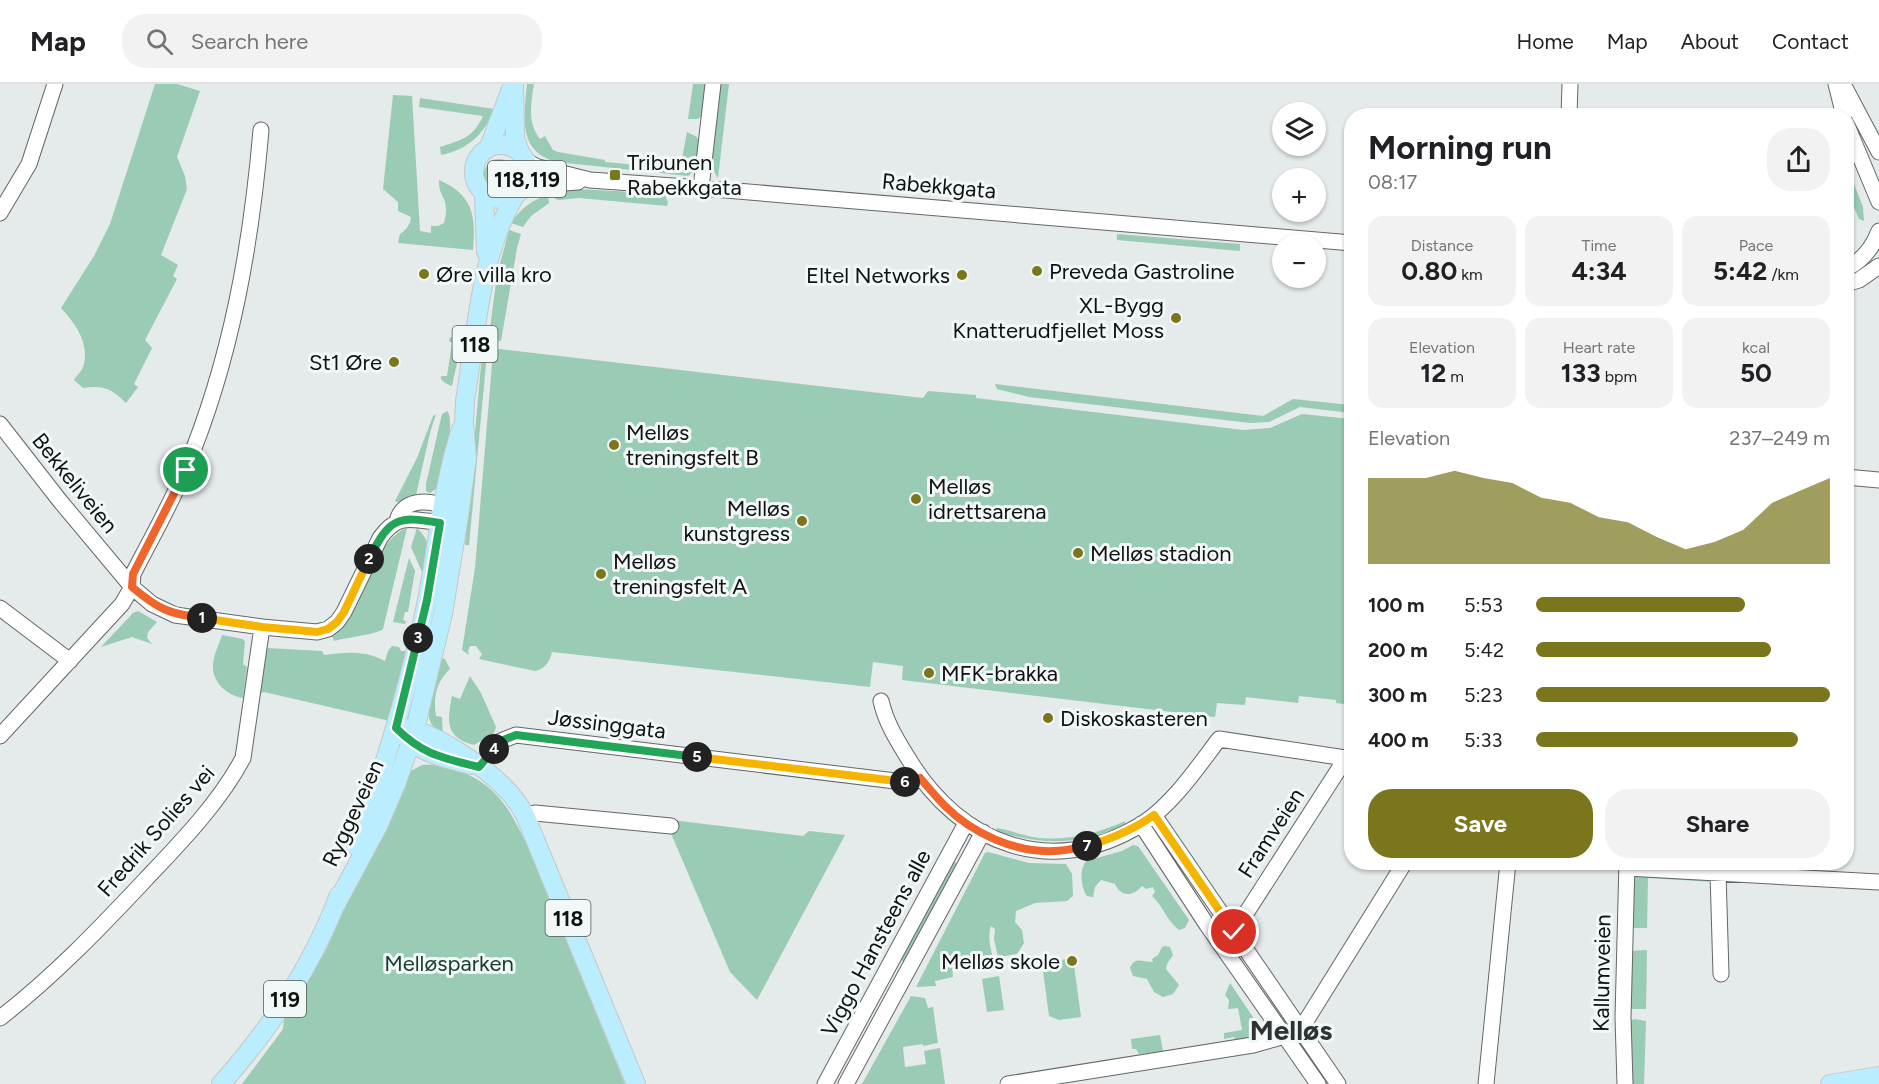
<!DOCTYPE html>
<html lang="en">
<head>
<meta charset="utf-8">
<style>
  :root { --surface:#fff; --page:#f2f2f2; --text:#202124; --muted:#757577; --line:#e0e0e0; --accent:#79761c }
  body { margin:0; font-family:Figtree,sans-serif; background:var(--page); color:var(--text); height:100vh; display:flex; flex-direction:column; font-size:22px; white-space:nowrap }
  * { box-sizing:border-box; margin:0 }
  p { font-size:20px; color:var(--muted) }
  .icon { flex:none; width:33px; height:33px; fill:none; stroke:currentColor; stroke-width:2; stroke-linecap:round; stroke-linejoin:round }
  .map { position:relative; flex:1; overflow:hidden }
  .drawer { position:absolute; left:1344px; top:24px; width:510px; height:762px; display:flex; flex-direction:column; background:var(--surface); border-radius:24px; box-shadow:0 2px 4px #0004 }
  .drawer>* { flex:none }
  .tools { position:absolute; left:1272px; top:18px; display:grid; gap:12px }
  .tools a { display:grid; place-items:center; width:54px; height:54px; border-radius:50%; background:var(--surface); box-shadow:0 2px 4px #0004; font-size:30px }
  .pin { position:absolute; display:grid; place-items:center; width:51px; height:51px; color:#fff; margin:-26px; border:3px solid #fff; border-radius:50%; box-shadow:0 2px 6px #0007 }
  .km { position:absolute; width:30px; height:30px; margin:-15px; border-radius:50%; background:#222; color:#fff; font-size:16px; line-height:30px; text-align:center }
  .round { display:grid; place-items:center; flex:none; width:63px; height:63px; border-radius:24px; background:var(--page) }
  .summary { display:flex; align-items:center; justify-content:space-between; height:102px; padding:0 24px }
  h1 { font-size:33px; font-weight:700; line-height:45px }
  .stats { display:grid; grid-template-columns:repeat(3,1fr); gap:9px; height:102px; padding:6px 24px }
  .stats div { display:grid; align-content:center; border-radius:15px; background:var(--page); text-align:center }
  .stats b { font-size:26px; font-weight:700 }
  .stats small { font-size:16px; font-weight:400 }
  .stats p { font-size:16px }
  .chart { height:168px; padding:12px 24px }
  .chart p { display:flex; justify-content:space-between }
  .chart svg { width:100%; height:108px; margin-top:6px; fill:var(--accent); opacity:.7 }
  .button { display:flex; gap:12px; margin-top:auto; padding:12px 24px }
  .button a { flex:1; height:69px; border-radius:24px; background:var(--accent); color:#fff; font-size:24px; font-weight:700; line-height:69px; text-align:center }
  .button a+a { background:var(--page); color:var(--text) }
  ul { padding:0 24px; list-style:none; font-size:20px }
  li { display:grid; grid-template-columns:96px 72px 1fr; align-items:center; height:45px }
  li i { height:15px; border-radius:8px; background:var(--accent) }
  header { display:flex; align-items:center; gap:36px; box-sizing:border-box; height:84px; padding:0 30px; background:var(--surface); border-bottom:2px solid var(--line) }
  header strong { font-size:28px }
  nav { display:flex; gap:33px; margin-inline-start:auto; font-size:21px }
  .search { width:420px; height:54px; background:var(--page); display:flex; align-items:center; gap:15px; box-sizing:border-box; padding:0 21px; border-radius:24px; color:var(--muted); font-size:22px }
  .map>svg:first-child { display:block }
  .green { fill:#9acbb4 }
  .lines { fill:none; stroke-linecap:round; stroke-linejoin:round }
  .minor-casing { stroke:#636768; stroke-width:17 }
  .major-casing { stroke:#c6c6c6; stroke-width:20 }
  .minor { stroke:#fff; stroke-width:15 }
  .major { stroke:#baedfe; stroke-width:18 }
  .split-1-casing { stroke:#fff; stroke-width:12 }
  .split-2-casing { stroke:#fff; stroke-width:12 }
  .split-3-casing { stroke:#fff; stroke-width:12 }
  .split-4-casing { stroke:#fff; stroke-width:12 }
  .split-5-casing { stroke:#fff; stroke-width:12 }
  .split-6-casing { stroke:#fff; stroke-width:12 }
  .split-7-casing { stroke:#fff; stroke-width:12 }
  .split-8-casing { stroke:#fff; stroke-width:12 }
  .split-1 { stroke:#f0652b; stroke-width:8 }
  .split-2 { stroke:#f5b400; stroke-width:8 }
  .split-3 { stroke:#22a559; stroke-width:8 }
  .split-4 { stroke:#22a559; stroke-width:8 }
  .split-5 { stroke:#22a559; stroke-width:8 }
  .split-6 { stroke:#f5b400; stroke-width:8 }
  .split-7 { stroke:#f0652b; stroke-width:8 }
  .split-8 { stroke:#f5b400; stroke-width:8 }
  .poi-dot { fill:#79761c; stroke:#f2f7f8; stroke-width:2 }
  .labels { text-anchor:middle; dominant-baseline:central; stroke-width:6; stroke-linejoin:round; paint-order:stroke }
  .shield { fill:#f2f7f8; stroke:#545656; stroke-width:1.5 }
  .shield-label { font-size:21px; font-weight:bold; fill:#101111 }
  .poi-label { font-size:22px; fill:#101111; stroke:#f2f7f8; text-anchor:start }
  .street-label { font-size:22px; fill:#101111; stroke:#f2f7f8 }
  .park-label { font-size:22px; fill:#163d2e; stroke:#f2f7f8 }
  .district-label { font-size:28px; font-weight:bold; fill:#2e3232; stroke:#f2f7f8 }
</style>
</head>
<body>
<header>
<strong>Map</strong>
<div class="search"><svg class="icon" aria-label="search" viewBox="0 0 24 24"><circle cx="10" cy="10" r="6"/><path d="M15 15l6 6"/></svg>Search here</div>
<nav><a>Home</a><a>Map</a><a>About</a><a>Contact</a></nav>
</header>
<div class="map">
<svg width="1879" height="1000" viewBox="0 0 1879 1000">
  <rect width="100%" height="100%" fill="#e5eaea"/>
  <!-- green -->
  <path class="green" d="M155,0H177L200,7L177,73L185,92L187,105L161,171L178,181L173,192L177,195L145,256L152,264L134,300L138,303L126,319C111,305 105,301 83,304L74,296C77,291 83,286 84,280C89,258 75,239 61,224L94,172L110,140Z
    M527,0H534C531,19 527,39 540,55L545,52L553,66L558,68L605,76V78L680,85L687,48L697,53L699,60L695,86L688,92L557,78C517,68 524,32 527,0Z
    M693,0H707L703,30L698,35H688Z
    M720,0H729L718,94C704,78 718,21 720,0Z
    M393,11L412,12L420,147L431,149V142H438L444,139C451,113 438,115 439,96C473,111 476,131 473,166L398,159L400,150C407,145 410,141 411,133L398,127V118L383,105Z
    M420,14L494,25C485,50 467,66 441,71L440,63C461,56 473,54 483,32L419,23Z
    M484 90a15 15 0 1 1 30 0a15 15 0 1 1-30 0Z
    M1850,90L1863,123L1864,137L1859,135L1847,107V92Z
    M557,104L634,108L665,111L668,118L667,122L579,114L559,116L555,115Z
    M548,111L549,119L531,132L523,143L511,139C520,125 532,116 548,111Z
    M509,146L521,150L517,164L501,257L494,256L490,244L497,191Z
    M1117,150L1240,160V167L1117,156Z
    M450,253L462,256L452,302L445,299L441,295V292H447L452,259L449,257Z
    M483,259L487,263L486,280L469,461H465Z
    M499,265L923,314L928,307L976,311V314L1243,346L1270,344L1302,330L1351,335V621L1336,619V616L1299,612L1298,619L1246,613L1245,621L1217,619L1215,633L902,596L903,582L873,578L870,603L552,568C550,577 545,585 535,587L479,575L482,570L476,562H470L468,567L469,571L462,566L475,484L493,268Z
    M995,300L1263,332L1293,315L1351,321V329L1300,323L1269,338L1250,339L1029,313L997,305Z
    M447,327C456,336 443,384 441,399L437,404L430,409L426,407V400L442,330Z
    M436,330L430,349L416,411L399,419L395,417L417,374L433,332Z
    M407,444L383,545C378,550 344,554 334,557L332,552C365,529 370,458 407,444Z
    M417,444C433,460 429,468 422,488L411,463Z
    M409,474L415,487L408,528H405L403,536L406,537L405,540L393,538Z
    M138,527L157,538L148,548L147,554L152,560L132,553L101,563L133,529Z
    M222,551L243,555L245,558L243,580L247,583L243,614C229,612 214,600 213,585C212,574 219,561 222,551Z
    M392,562L399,563L401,567H405L404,582L390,637L264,608L257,611L263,568L267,564L322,567L324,571C346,568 365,566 385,577L388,567Z
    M439,574L445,575L450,585C436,598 433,614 436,632L442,633L443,651C439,648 435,645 432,641C422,626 435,591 439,574Z
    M470,592L481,609L496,643L494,649L474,661C445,653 447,638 452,612L460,615Z
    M422,681C433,680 444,682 455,686C495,698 510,725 527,761L625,1000H242L283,945L284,934L326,866L359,791L409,688Z
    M672,736L803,752L809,747L845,751L757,916L730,888L670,747Z
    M1125,737V741C1078,761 1044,762 996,747L997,744C1009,746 1021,751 1033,753C1064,758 1097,750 1125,737Z
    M1133,761L1138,762L1189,836L1185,844L1179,846C1167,837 1163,822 1152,812L1155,808L1153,803L1146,805L1142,802C1133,813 1121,813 1115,800L1101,796L1095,803L1093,813L1087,812C1081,804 1079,786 1086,777L1122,767Z
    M988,768L1029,779L1066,780L1072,790L1073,812L1067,817L1035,819L1016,827L1015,838L1022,846L1024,859L1017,870L998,873L994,855L995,845L991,842C987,853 991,864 993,875L952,881L953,893L935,897L936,902L916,903L985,769Z
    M953,777L959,781L905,879L901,876Z
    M1640,790L1712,795L1714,798L1648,794L1647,844H1632L1631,795Z
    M1165,862L1170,863L1173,871L1167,880L1166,885L1179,901L1173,910L1163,913L1154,908L1147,895L1133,892L1130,884C1135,871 1144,879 1153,878L1152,875L1158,871L1162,863Z
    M1647,866L1646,925H1630V867Z
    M1073,874L1081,933L1059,936L1049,932L1042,879Z
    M999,892L1004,926L987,928L982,895Z
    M1230,899L1261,945L1258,951L1255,952V954L1224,959L1223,957L1235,955L1234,953L1224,955V949L1242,946L1238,924L1228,925L1229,916L1225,911Z
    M911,912L925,914L928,924L933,923L938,959L923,962V960L903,963L905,983L926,980L924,967L940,964L945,1000H862Z
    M1634,935L1646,937L1644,1000H1629V938Z
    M1160,951L1163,967L1139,970L1136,965H1132L1131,955Z"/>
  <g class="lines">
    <!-- minor casing -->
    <g class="minor-casing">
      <path id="minor" d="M1836,0L1844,32
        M1843,0L1879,68
        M1569,32L1570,0
        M1846,39L1879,118
        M526,77L538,83L590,96L701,104L1352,159
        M701,104L713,0
        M522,106L536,101L578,98
        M0,129L29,80L55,0
        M1846,185C1862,177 1873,163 1879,147
        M1846,200L1859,196L1879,182
        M0,340L60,417L132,503L152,520L175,531L262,543L317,548L328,545L337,538L344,528L380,454C404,420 421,445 451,435
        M1846,393L1879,396
        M397,437C403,412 435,415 452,427
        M0,524L70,577
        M881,617C886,639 897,656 908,674C960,761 1052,796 1142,740C1173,720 1197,684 1219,655L1352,675
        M0,652L122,520L132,503L133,490C151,455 171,420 186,384C231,276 251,163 261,46
        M479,683L501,657L516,651L912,699L920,694
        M525,731L535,729L671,742
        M1154,731L1338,1000
        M1141,740L1207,841L1318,1000
        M1627,784L1879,798
        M1718,789L1721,890
        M1234,848L1346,674
        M0,934C53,893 100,844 146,795C180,759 220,718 243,674L262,543
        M1301,945L1405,778
        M825,1000L966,739
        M846,1000L983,748
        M1008,1000L1253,961L1285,952
        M1486,1000L1508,778
        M1625,1000L1623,933L1627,778"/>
    </g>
    <!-- major casing -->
    <g class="major-casing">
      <path id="major" d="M514,0L515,54L520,68
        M474 88a27 27 0 1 1 54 0a27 27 0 1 1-54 0Z
        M489,63L511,5
        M484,110L486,168
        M403,644C431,645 486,684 506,705C514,713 520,722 525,731L636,1000
        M404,652C422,670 447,675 471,681
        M356,762C385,682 410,600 427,516C438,459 443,400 461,345
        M335,822L378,742L397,698L415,645L443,530L459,432L467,374L464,338L465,317C476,250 480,170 515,112
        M221,1000C270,945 313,880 339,811
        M1830,1000L1879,992"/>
    </g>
    <!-- minor -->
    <use href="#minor" class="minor"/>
    <!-- major -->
    <use href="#major" class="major"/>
  </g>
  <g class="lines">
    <!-- split-1 casing -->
    <g class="split-1-casing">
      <path id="split-1" d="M186,386L133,490L132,503C158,525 169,530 202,534"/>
    </g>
    <!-- split-2 casing -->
    <g class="split-2-casing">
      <path id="split-2" d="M202,534L262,543L307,547L317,548L328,545L337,538L344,528L369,475"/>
    </g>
    <!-- split-3 casing -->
    <g class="split-3-casing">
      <path id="split-3" d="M369,475C389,435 396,431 440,439L427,516L418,554"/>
    </g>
    <!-- split-4 casing -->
    <g class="split-4-casing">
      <path id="split-4" d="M418,554L396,644C423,671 443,674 479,683L494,665"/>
    </g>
    <!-- split-5 casing -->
    <g class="split-5-casing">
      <path id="split-5" d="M494,665L501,657L516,651L697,673"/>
    </g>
    <!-- split-6 casing -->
    <g class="split-6-casing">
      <path id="split-6" d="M697,673L905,698"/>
    </g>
    <!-- split-7 casing -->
    <g class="split-7-casing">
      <path id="split-7" d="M905,698L912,699L920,694C928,703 936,713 945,722C972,749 1015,769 1054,767C1065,767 1076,764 1087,762"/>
    </g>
    <!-- split-8 casing -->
    <g class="split-8-casing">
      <path id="split-8" d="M1087,762C1111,755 1133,746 1154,731L1234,848"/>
    </g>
    <!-- split-1 -->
    <use href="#split-1" class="split-1"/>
    <!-- split-2 -->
    <use href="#split-2" class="split-2"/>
    <!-- split-3 -->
    <use href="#split-3" class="split-3"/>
    <!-- split-4 -->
    <use href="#split-4" class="split-4"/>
    <!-- split-5 -->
    <use href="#split-5" class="split-5"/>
    <!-- split-6 -->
    <use href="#split-6" class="split-6"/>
    <!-- split-7 -->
    <use href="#split-7" class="split-7"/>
    <!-- split-8 -->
    <use href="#split-8" class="split-8"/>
  </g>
  <!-- markers -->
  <g class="poi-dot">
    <rect x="609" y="85" width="12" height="12" rx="3"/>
    <circle cx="1037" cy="187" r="6"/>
    <circle cx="424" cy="190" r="6"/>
    <circle cx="962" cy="191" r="6"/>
    <circle cx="1176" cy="234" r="6"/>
    <circle cx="394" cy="278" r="6"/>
    <circle cx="614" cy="361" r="6"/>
    <circle cx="916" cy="415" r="6"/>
    <circle cx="802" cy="437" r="6"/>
    <circle cx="1078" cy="469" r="6"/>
    <circle cx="601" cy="490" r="6"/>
    <circle cx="929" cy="589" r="6"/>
    <circle cx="1048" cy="634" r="6"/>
    <circle cx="1072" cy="877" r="6"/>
  </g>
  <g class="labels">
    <!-- shield labels -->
    <g class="shield">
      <rect x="488" y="77" width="78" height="36" rx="4.5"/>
      <rect x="452.5" y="242" width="45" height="36" rx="4.5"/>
      <rect x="545.5" y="816" width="45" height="36" rx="4.5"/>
      <rect x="264" y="897" width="42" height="36" rx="4.5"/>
    </g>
    <g class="shield-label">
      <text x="527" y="95">118,119</text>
      <text x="475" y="260">118</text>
      <text x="568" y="834">118</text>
      <text x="285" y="915">119</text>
    </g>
    <!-- poi labels -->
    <g class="poi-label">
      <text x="627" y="78">Tribunen<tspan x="627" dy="25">Rabekkgata</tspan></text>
      <text x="1049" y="187">Preveda Gastroline</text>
      <text x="436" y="190">Øre villa kro</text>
      <text x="950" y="191" text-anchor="end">Eltel Networks</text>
      <text x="1164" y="221" text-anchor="end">XL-Bygg<tspan x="1164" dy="25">Knatterudfjellet Moss</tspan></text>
      <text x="382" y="278" text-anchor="end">St1 Øre</text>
      <text x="626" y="348">Melløs<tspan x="626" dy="25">treningsfelt B</tspan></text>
      <text x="928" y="402">Melløs<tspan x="928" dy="25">idrettsarena</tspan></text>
      <text x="790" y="424" text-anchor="end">Melløs<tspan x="790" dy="25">kunstgress</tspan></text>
      <text x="1090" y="469">Melløs stadion</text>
      <text x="613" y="477">Melløs<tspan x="613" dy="25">treningsfelt A</tspan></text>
      <text x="941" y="589">MFK-brakka</text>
      <text x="1060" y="634">Diskoskasteren</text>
      <text x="1060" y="877" text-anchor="end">Melløs skole</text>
    </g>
    <!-- street labels -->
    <g class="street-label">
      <text transform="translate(939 102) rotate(5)">Rabekkgata</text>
      <text transform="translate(75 399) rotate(51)">Bekkeliveien</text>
      <text transform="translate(607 640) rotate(7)">Jøssinggata</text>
      <text transform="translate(353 729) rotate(-65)">Ryggeveien</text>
      <text transform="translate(156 747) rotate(-49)">Fredrik Solies vei</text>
      <text transform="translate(1271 749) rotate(-57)">Framveien</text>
      <text transform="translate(876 859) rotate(-62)">Viggo Hansteens alle</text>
      <text transform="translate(1602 889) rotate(-89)">Kallumveien</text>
    </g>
    <!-- park labels -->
    <g class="park-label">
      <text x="449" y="879">Melløsparken</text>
    </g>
    <!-- district labels -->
    <g class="district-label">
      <text x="1291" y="946">Melløs</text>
    </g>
  </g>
</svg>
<div class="tools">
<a><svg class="icon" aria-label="layers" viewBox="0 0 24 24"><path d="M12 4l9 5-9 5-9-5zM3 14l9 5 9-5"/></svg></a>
<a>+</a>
<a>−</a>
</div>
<div class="pin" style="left:186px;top:386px;background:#1e9e55"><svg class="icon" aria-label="arrive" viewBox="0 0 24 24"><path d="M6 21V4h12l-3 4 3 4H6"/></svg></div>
<div class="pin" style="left:1234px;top:848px;background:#d93025"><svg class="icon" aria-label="check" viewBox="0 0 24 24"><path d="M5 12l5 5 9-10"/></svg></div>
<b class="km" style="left:202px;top:534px">1</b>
<b class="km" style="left:369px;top:475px">2</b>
<b class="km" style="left:418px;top:554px">3</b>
<b class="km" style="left:494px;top:665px">4</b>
<b class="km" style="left:697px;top:673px">5</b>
<b class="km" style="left:905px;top:698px">6</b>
<b class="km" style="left:1087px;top:762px">7</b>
<section class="drawer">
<div class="summary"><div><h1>Morning run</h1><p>08:17</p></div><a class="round"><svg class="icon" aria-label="share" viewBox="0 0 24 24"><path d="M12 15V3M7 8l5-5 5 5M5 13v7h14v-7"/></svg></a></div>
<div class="stats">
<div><p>Distance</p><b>0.80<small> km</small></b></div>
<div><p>Time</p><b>4:34</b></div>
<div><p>Pace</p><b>5:42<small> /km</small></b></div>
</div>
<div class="stats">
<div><p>Elevation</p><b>12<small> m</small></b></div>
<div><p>Heart rate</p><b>133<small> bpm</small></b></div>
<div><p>kcal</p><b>50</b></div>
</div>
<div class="chart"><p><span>Elevation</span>237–249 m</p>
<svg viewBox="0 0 160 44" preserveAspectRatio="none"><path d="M0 44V9L10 9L20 9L30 6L40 9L50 11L60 17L70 19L80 25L90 27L100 33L110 38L120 35L130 30L140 19L150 14L160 9V44z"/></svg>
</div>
<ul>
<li><b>100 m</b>5:53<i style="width:71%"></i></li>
<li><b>200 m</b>5:42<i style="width:80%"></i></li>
<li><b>300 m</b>5:23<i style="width:100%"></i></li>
<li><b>400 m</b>5:33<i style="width:89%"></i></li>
</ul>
<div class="button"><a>Save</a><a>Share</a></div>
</section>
</div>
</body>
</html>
